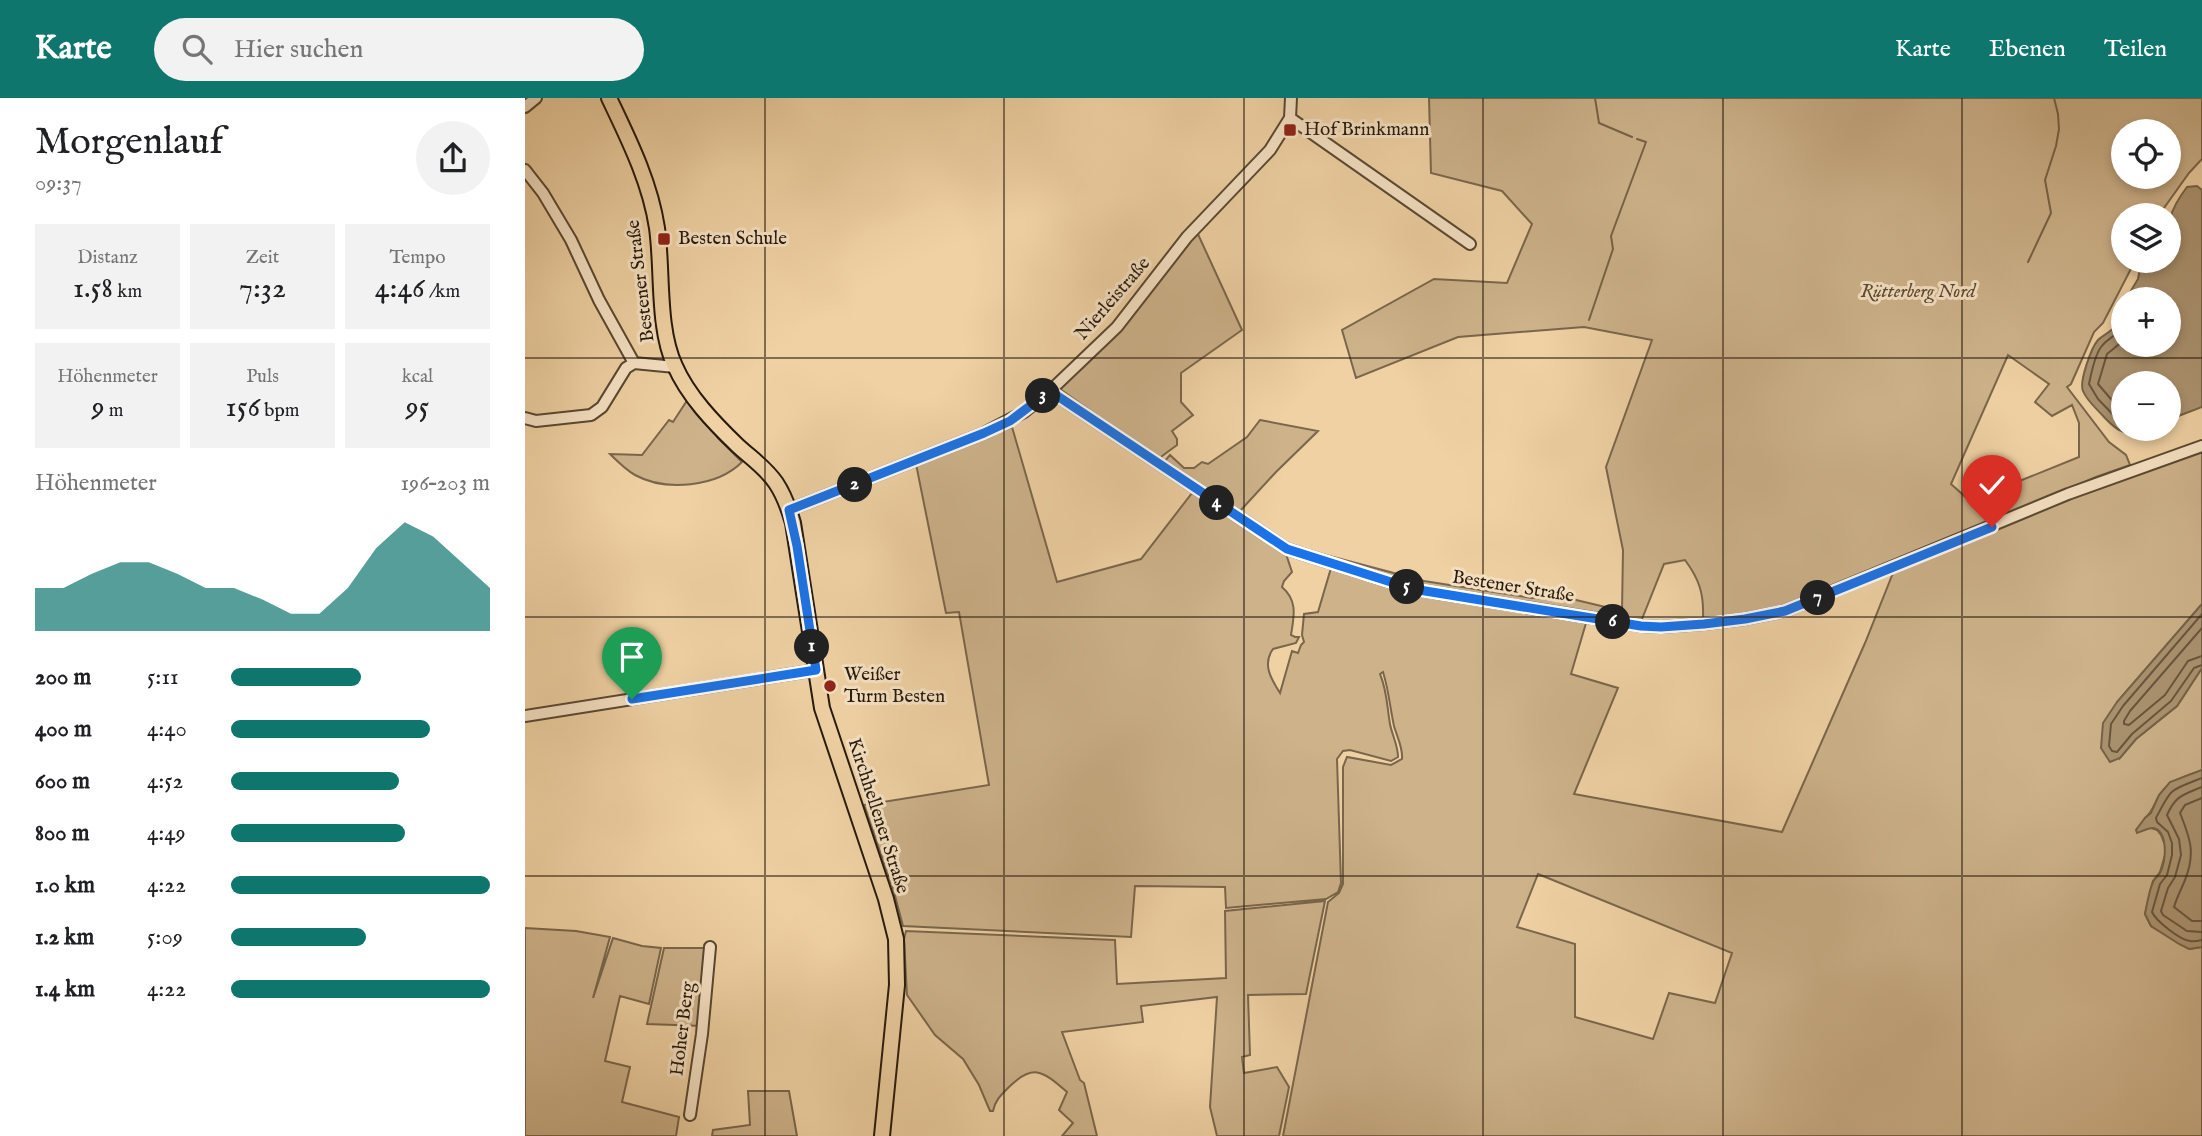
<!DOCTYPE html>
<html lang="de">
<head>
<meta charset="utf-8">
<style>
  :root { --surface:#fff; --page:#f2f2f2; --text:#202124; --muted:#757577; --accent:#0f766e }
  body { margin:0; font-family:"IM FELL English",serif; background:var(--page); color:var(--text); height:100vh; display:flex; flex-direction:column; font-size:26px; white-space:nowrap }
  * { box-sizing:border-box; margin:0 }
  p { font-size:23px; color:var(--muted) }
  .icon { flex:none; width:38px; height:38px; fill:none; stroke:currentColor; stroke-width:2; stroke-linecap:round; stroke-linejoin:round }
  .map { position:relative; flex:1; overflow:hidden }
  .panel { display:flex; flex-direction:column; background:var(--surface); width:525px }
  .panel>* { flex:none }
  .fabs { position:absolute; left:1586px; top:21px; display:grid; gap:14px }
  .fabs a { display:grid; place-items:center; width:70px; height:70px; border-radius:50%; background:var(--surface); box-shadow:0 4px 10px #0003; font-size:35px }
  .pin { position:absolute; display:grid; place-items:center; width:60px; height:60px; color:#fff; margin:-72px -30px; border-radius:50% 50% 50% 0; rotate:-45deg; box-shadow:0 0 7px #0007 }
  .pin .icon { rotate:45deg }
  .km { position:absolute; width:35px; height:35px; margin:-18px; border-radius:50%; background:#222; color:#fff; font-size:19px; line-height:35px; text-align:center }
  .round { display:grid; place-items:center; flex:none; width:74px; height:74px; border-radius:37px; background:var(--page) }
  .summary { display:flex; align-items:center; justify-content:space-between; height:119px; padding:0 35px }
  h1 { font-size:38px; font-weight:600; line-height:52px }
  .metrics { display:grid; grid-template-columns:repeat(3,1fr); gap:10px; height:119px; padding:7px 35px }
  .metrics div { display:grid; align-content:center; border-radius:0px; background:var(--page); text-align:center }
  .metrics b { font-size:30px; font-weight:600 }
  .metrics small { font-size:19px; font-weight:400 }
  .metrics p { font-size:19px }
  .chart { height:196px; padding:14px 35px }
  .chart p { display:flex; justify-content:space-between }
  .chart svg { width:100%; height:126px; margin-top:7px; fill:var(--accent); opacity:.7 }
  ul { padding:0 35px; list-style:none; font-size:23px }
  li { display:grid; grid-template-columns:112px 84px 1fr; align-items:center; height:52px }
  li i { height:18px; border-radius:9px; background:var(--accent) }
  header { display:flex; align-items:center; gap:42px; box-sizing:border-box; height:98px; padding:0 35px; background:var(--accent); color:#fff }
  header strong { font-size:33px }
  nav { display:flex; gap:38px; margin-inline-start:auto; font-size:24px }
  .search { width:490px; height:63px; background:var(--page); display:flex; align-items:center; gap:18px; box-sizing:border-box; padding:0 24px; border-radius:38px; color:var(--muted); font-size:26px }
  main { display:flex; flex:1; min-height:0 }
  .map>svg:first-child { display:block }
  .green { fill:#cdb28a; stroke:#7a664c; stroke-width:2; fill-rule:evenodd }
  .water { fill:#ab9370; stroke:#766348; stroke-width:2 }
  .lines { fill:none; stroke-linecap:round; stroke-linejoin:round }
  .shore { stroke:#69563e; stroke-width:2 }
  .stream { stroke:#766348; stroke-width:2 }
  .minor-casing { stroke:#594832; stroke-width:14 }
  .major-casing { stroke:#271a0d; stroke-width:18 }
  .minor { stroke:#f5e1c3; stroke-width:10 }
  .major { stroke:#efd1a3; stroke-width:14 }
  .route-casing { stroke:#fff; stroke-width:14 }
  .route { stroke:#1a73e8; stroke-width:9 }
  .grid { fill:none; stroke:#271a0d; stroke-width:2; stroke-opacity:0.55 }
  .poi-dot { fill:#8f2418; stroke:#f5e1c3; stroke-width:2.5 }
  .labels { text-anchor:middle; dominant-baseline:central; stroke-width:6; stroke-linejoin:round; paint-order:stroke }
  .poi-label { font-size:19px; fill:#271a0d; stroke:#f5e1c3; text-anchor:start }
  .street-label { font-size:19px; fill:#271a0d; stroke:#f5e1c3 }
  .park-label { font-size:19px; font-style:italic; fill:#594832; stroke:#f5e1c3 }
</style>
</head>
<body>
<header>
<strong>Karte</strong>
<div class="search"><svg class="icon" aria-label="search" viewBox="0 0 24 24"><circle cx="10" cy="10" r="6"/><path d="M15 15l6 6"/></svg>Hier suchen</div>
<nav><a>Karte</a><a>Ebenen</a><a>Teilen</a></nav>
</header>
<main>
<section class="panel">
<div class="summary"><div><h1>Morgenlauf</h1><p>09:37</p></div><a class="round"><svg class="icon" aria-label="share" viewBox="0 0 24 24"><path d="M12 15V3M7 8l5-5 5 5M5 13v7h14v-7"/></svg></a></div>
<div class="metrics">
<div><p>Distanz</p><b>1.58<small> km</small></b></div>
<div><p>Zeit</p><b>7:32</b></div>
<div><p>Tempo</p><b>4:46<small> /km</small></b></div>
</div>
<div class="metrics">
<div><p>Höhenmeter</p><b>9<small> m</small></b></div>
<div><p>Puls</p><b>156<small> bpm</small></b></div>
<div><p>kcal</p><b>95</b></div>
</div>
<div class="chart"><p><span>Höhenmeter</span>196–203 m</p>
<svg viewBox="0 0 160 44" preserveAspectRatio="none"><path d="M0 44V29L10 29L20 24L30 20L40 20L50 24L60 29L70 29L80 33L90 38L100 38L110 29L120 15L130 6L140 11L150 20L160 29V44z"/></svg>
</div>
<ul>
<li><b>200 m</b>5:11<i style="width:50%"></i></li>
<li><b>400 m</b>4:40<i style="width:77%"></i></li>
<li><b>600 m</b>4:52<i style="width:65%"></i></li>
<li><b>800 m</b>4:49<i style="width:67%"></i></li>
<li><b>1.0 km</b>4:22<i style="width:100%"></i></li>
<li><b>1.2 km</b>5:09<i style="width:52%"></i></li>
<li><b>1.4 km</b>4:22<i style="width:100%"></i></li>
</ul>
</section>
<div class="map">
<svg width="1677" height="1038" viewBox="0 0 1677 1038">
  <rect width="100%" height="100%" fill="#efd1a3"/>
  <filter id="stains"><feTurbulence type="fractalNoise" baseFrequency=".00286" numOctaves="4"/><feColorMatrix values="0 0 0 0 .2 0 0 0 0 .09 0 0 0 0 .02 0 0 0 .5 -.17"/></filter>
  <radialGradient id="worn" r=".72"><stop offset=".6" stop-color="#630" stop-opacity="0"/><stop offset="1" stop-color="#630" stop-opacity=".3"/></radialGradient>
  <!-- green -->
  <path class="green" d="M904,0H1677V61L1664,75L1634,117H1598V163H1610L1578,225L1569,234L1546,286L1542,289L1584,344L1601,357L1605,367L1571,379L1276,505L1219,519L1178,520C1179,495 1174,481 1160,462L1139,466L1115,526L892,489L763,447L899,483L1007,500L1047,501L1097,513L1098,452L1081,369L1127,242L1059,229L933,239L831,280L817,232L909,181L982,185L1007,126L977,93L906,75ZM1598,33H1643V79H1598ZM1483,257L1524,286L1510,304L1527,318L1547,307L1554,325V359L1445,403L1426,386Z
    M672,134L717,232L656,275V304L668,317L647,333L652,341V347L633,361L535,291Z
    M163,301L193,340L217,364C192,389 141,394 110,377C101,372 92,363 85,356L117,357L144,322L148,324Z
    M735,322L793,333L751,374L716,412L712,413L639,364L645,357L659,370H669L677,364L683,366L722,339Z
    M487,329L532,484L616,461L667,395L761,456L767,474L759,483L757,489C773,503 769,518 766,537L770,539H774L771,545L748,551C737,566 746,581 755,595L767,553L773,555L776,547L779,544L777,537L779,516L793,514L806,470L912,501L1061,525L1046,576L1093,590L1049,696L1257,734L1340,545L1368,475L1574,388L1677,350V506L1592,604L1595,660L1611,641L1652,608L1677,570V672C1662,678 1646,681 1636,695C1629,704 1629,713 1620,720L1626,730L1632,732L1636,737L1640,747V757L1635,774L1628,783L1620,816L1626,828L1665,851L1677,849V1038H758L803,804L814,795L818,786V669L822,659L866,667L877,661C878,649 872,639 869,628C865,610 864,593 858,574L855,576C862,592 862,609 865,626C867,637 873,647 873,659L866,663L825,652L818,653L812,661L816,785L813,794L801,801L701,810L700,789L610,788L606,839L378,828L369,794L339,707L464,687L434,514L421,515L391,366ZM1013,776L1207,855L1190,905L1144,895L1128,941L1050,919V846L992,829Z
    M800,803L781,896L723,897L725,957L717,959L719,975L752,969L764,989L754,1038H692L685,1009L692,899L616,908L618,924L537,934L555,982L559,985L572,1038H537L548,1025L534,1012L542,994C517,972 507,965 482,991C475,998 470,1003 468,1013H465L454,987L438,961L410,937L382,897L379,841L381,833L590,842L592,886L701,880L700,813Z
    M0,830L51,833L85,839L68,900L88,840L117,848L136,850L124,906L95,898L80,963L105,969L97,1004L154,1019L151,1038H0Z
    M139,850H184L177,928L122,926Z
    M223,993H264L272,1038H187L188,1032L225,1027Z"/>
  <!-- water -->
  <path class="water" d="M1672,88L1677,92V309L1643,322V285H1598V331H1622C1599,337 1595,336 1579,319C1572,311 1562,303 1558,293C1554,284 1566,250 1573,242C1578,237 1586,234 1589,229C1592,222 1594,215 1598,208V247H1643V201H1601L1613,181L1615,171L1619,163H1643C1643,129 1640,118 1662,89Z
    M1677,506V570L1652,608L1611,641L1595,660L1585,664L1576,650L1578,625L1592,604Z
    M1677,672V849L1664,851L1654,846L1626,828L1620,816C1622,806 1624,793 1628,784C1631,778 1632,780 1635,775C1641,765 1644,733 1628,730C1624,730 1617,733 1612,735L1611,732L1620,720L1626,715L1634,697L1645,684Z"/>
  <g class="lines">
    <!-- shore -->
    <path class="shore" d="M1598,225C1592,240 1584,238 1576,249C1570,257 1566,276 1564,286L1573,301L1598,327
      M1598,243L1582,256L1573,286L1598,315
      M1677,516L1598,608L1586,626L1584,648L1587,653L1592,654L1607,636L1646,603L1669,570L1677,567
      M1677,530L1605,613L1599,623V626L1604,627L1640,597L1663,563L1677,558
      M1677,680C1644,693 1647,689 1631,720L1632,724L1643,734L1647,745V757L1642,777L1635,786L1627,814C1631,823 1655,842 1665,843C1669,844 1673,843 1677,842
      M1677,689C1658,697 1651,697 1642,717L1654,741L1656,757L1650,779L1643,790L1636,813L1638,817L1662,833L1677,834
      M1677,700L1660,707L1655,715C1665,740 1671,755 1660,782C1656,792 1652,799 1649,809L1667,823H1677"/>
    <!-- stream -->
    <path class="stream" d="M1070,0L1074,25L1107,39
      M1503,164L1526,115L1520,82L1531,48L1534,31L1533,16L1529,0
      M1064,222L1088,151L1086,138L1121,44L1112,41"/>
    <!-- minor casing -->
    <g class="minor-casing">
      <path id="minor" d="M0,9L11,0
        M765,20L945,146
        M0,72L18,95L46,142L74,202L109,265
        M525,293L762,451L888,491L1117,528L1136,529L1179,526L1220,521L1260,513L1543,396L1677,348
        M0,320L11,323L66,317L77,309L101,270L109,265L150,269
        M264,412L459,335L499,314L525,293L592,229L662,139L745,52L765,20L766,0
        M0,618L291,572
        M165,1017L177,936L185,849"/>
    </g>
    <!-- major casing -->
    <g class="major-casing">
      <path id="major" d="M84,0C104,42 125,84 132,130C138,173 132,230 150,268C163,298 189,325 213,348C226,360 241,370 251,385C259,397 264,411 268,425L297,610L361,801L371,841L372,887L357,1038"/>
    </g>
    <!-- minor -->
    <use href="#minor" class="minor"/>
    <!-- major -->
    <use href="#major" class="major"/>
  </g>
  <g class="lines">
    <!-- route casing -->
    <g class="route-casing">
      <path id="route" d="M107,601L291,572L272,448L264,412L459,335L485,323L525,293L762,451L888,491L1116,528L1136,529L1179,526L1220,521L1260,513L1467,429"/>
    </g>
    <!-- route -->
    <use href="#route" class="route"/>
  </g>
  <!-- grid -->
  <path class="grid" d="M240,0V1038M479,0V1038M719,0V1038M958,0V1038M1198,0V1038M1437,0V1038M0,260H1677M0,519H1677M0,778H1677"/>
  <!-- markers -->
  <g class="poi-dot">
    <rect x="758" y="25" width="14" height="14" rx="3.5"/>
    <rect x="132" y="134" width="14" height="14" rx="3.5"/>
    <circle cx="305" cy="588" r="7"/>
  </g>
  <g class="labels">
    <!-- poi labels -->
    <g class="poi-label">
      <text x="779" y="32">Hof Brinkmann</text>
      <text x="153" y="141">Besten Schule</text>
      <text x="319" y="577">Weißer<tspan x="319" dy="22">Turm Besten</tspan></text>
    </g>
    <!-- street labels -->
    <g class="street-label">
      <text transform="translate(116 183) rotate(-97)">Bestener Straße</text>
      <text transform="translate(588 201) rotate(-49)">Nierleistraße</text>
      <text transform="translate(988 489) rotate(9)">Bestener Straße</text>
      <text transform="translate(353 718) rotate(72)">Kirchhellener Straße</text>
      <text transform="translate(158 931) rotate(-83)">Hoher Berg</text>
    </g>
    <!-- park labels -->
    <g class="park-label">
      <text x="1393" y="194">Rütterberg Nord</text>
    </g>
  </g>
  <rect width="100%" height="100%" filter="url(#stains)"/>
  <rect width="100%" height="100%" fill="url(#worn)"/>
</svg>
<div class="fabs">
<a><svg class="icon" aria-label="locate" viewBox="0 0 24 24"><circle cx="12" cy="12" r="6"/><path d="M12 2v4M12 18v4M2 12h4M18 12h4"/></svg></a>
<a><svg class="icon" aria-label="layers" viewBox="0 0 24 24"><path d="M12 4l9 5-9 5-9-5zM3 14l9 5 9-5"/></svg></a>
<a>+</a>
<a>−</a>
</div>
<div class="pin" style="left:107px;top:601px;background:#1e9e55"><svg class="icon" aria-label="arrive" viewBox="0 0 24 24"><path d="M6 21V4h12l-3 4 3 4H6"/></svg></div>
<div class="pin" style="left:1467px;top:429px;background:#d93025"><svg class="icon" aria-label="check" viewBox="0 0 24 24"><path d="M5 12l5 5 9-10"/></svg></div>
<b class="km" style="left:287px;top:549px">1</b>
<b class="km" style="left:330px;top:387px">2</b>
<b class="km" style="left:518px;top:298px">3</b>
<b class="km" style="left:692px;top:405px">4</b>
<b class="km" style="left:882px;top:489px">5</b>
<b class="km" style="left:1088px;top:524px">6</b>
<b class="km" style="left:1293px;top:500px">7</b>
</div>
</main>
</body>
</html>
